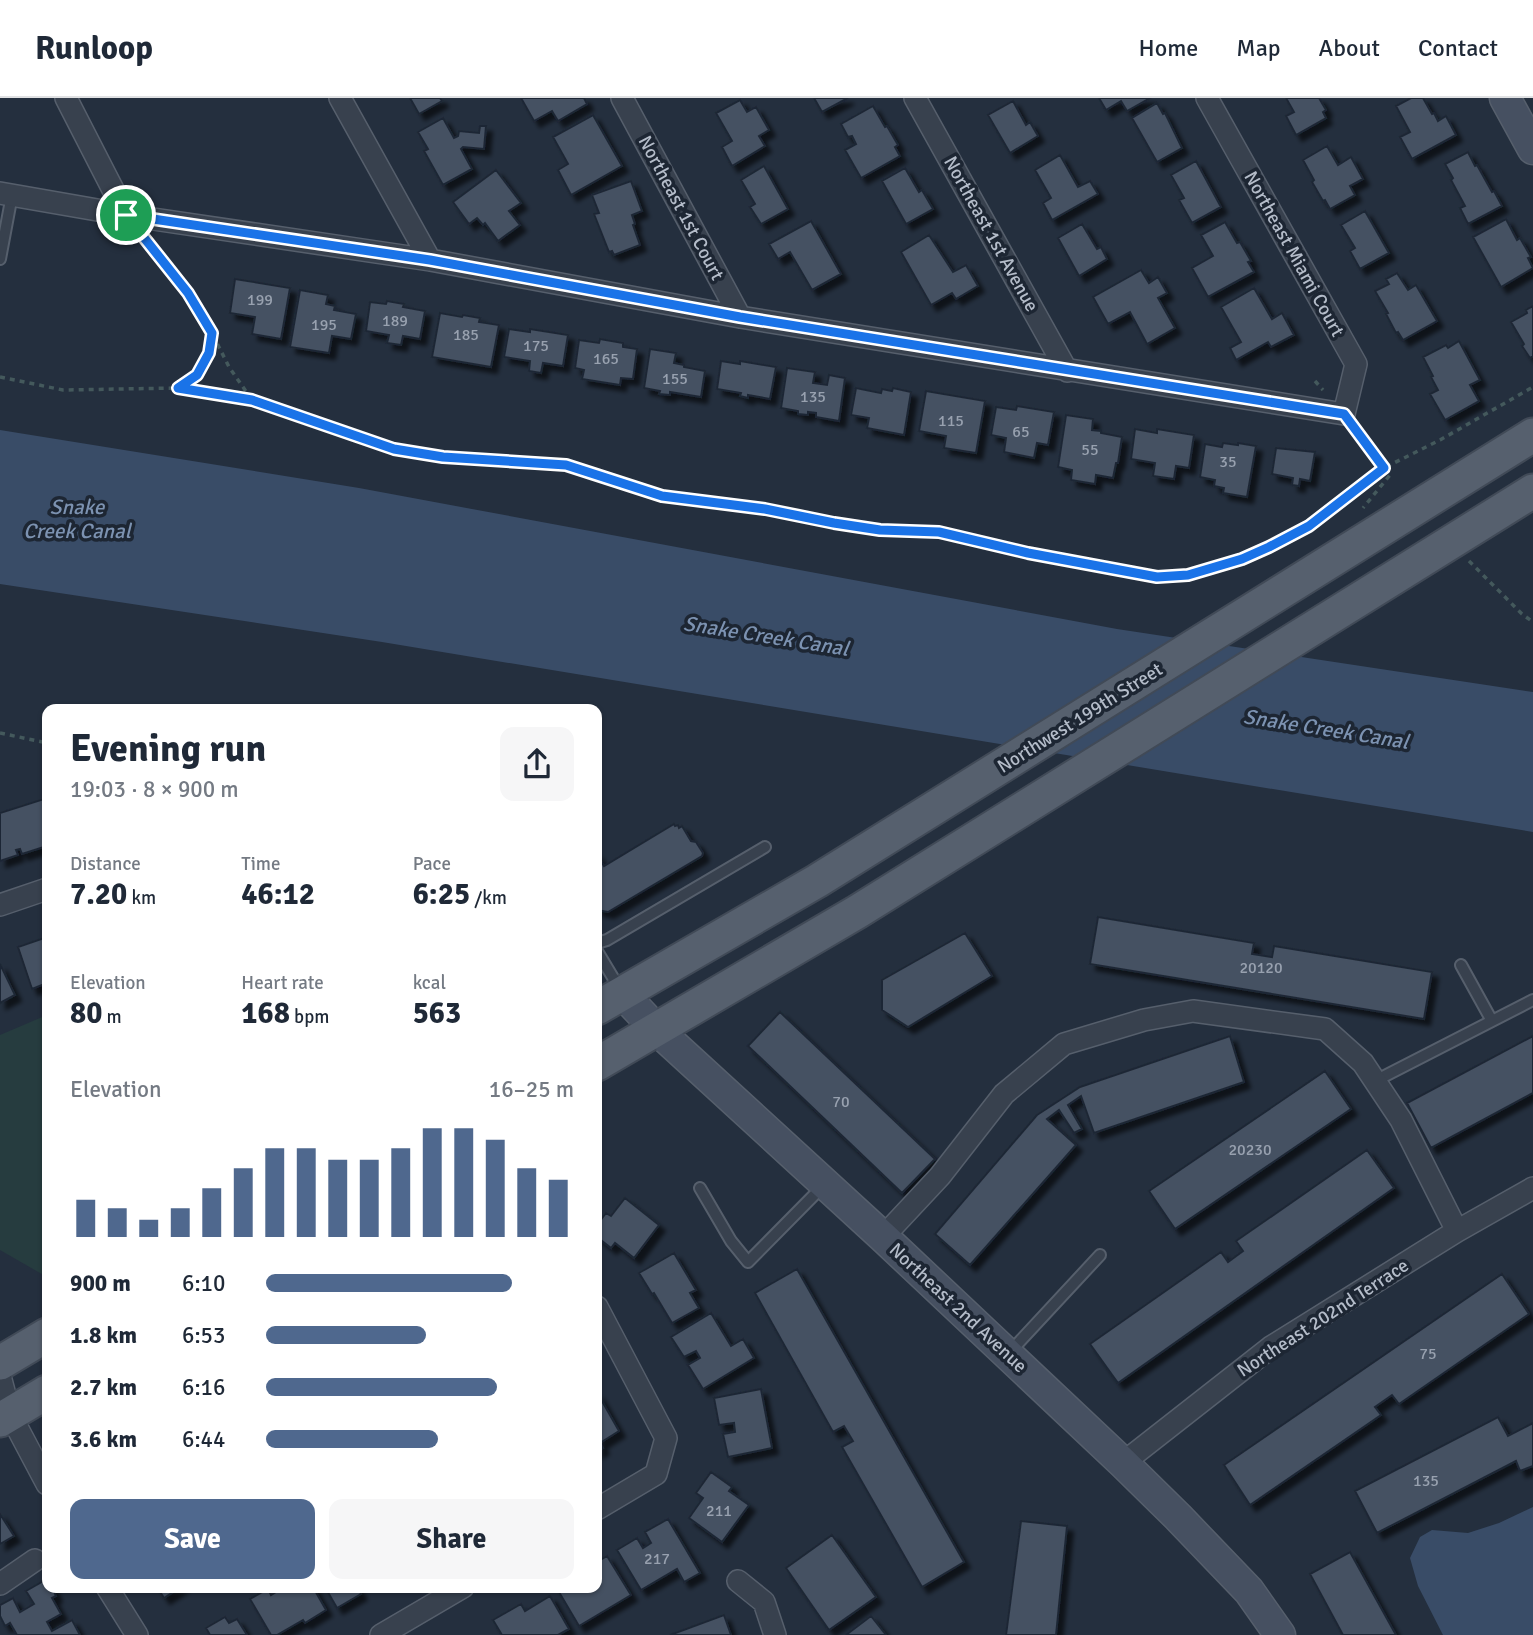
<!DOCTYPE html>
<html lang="en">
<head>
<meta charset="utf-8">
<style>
  :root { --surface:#fff; --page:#f6f6f7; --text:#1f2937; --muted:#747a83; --line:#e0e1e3; --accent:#4f688e }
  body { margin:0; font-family:Signika,sans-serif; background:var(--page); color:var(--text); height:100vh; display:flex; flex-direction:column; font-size:26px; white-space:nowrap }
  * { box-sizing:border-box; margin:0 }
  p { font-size:23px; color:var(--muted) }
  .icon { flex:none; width:38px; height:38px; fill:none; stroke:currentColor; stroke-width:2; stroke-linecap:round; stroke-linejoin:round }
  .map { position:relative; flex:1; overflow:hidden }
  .drawer { position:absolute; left:42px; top:606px; width:560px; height:889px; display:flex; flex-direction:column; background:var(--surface); border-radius:14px; box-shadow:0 2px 5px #0004 }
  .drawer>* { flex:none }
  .pin { position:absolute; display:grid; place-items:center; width:60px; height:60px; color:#fff; margin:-30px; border:4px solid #fff; border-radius:50%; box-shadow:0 2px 7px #0007 }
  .round { display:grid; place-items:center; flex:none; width:74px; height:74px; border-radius:14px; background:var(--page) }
  .overview { display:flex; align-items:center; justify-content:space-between; height:119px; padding:0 28px }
  h1 { font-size:38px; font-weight:700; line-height:52px }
  .stats { display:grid; grid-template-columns:repeat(3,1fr); gap:10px; height:119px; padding:7px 28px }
  .stats div { display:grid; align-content:center }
  .stats b { font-size:30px; font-weight:700 }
  .stats small { font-size:19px; font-weight:400 }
  .stats p { font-size:19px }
  .chart { height:196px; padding:14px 28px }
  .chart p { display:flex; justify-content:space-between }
  .chart svg { width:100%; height:126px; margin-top:7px; stroke:var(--accent); stroke-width:6 }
  .button { display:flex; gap:14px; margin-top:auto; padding:14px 28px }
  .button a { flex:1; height:80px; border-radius:14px; background:var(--accent); color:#fff; font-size:28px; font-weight:700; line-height:80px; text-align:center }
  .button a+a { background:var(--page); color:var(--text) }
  ul { padding:0 28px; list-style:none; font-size:23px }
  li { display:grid; grid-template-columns:112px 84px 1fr; align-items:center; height:52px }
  li i { height:18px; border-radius:9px; background:var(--accent) }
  header { display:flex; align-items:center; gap:42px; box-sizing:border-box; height:98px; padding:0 35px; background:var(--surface); border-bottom:2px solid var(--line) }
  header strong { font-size:33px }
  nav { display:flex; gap:38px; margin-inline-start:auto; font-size:24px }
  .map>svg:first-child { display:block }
  .green { fill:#263c3f }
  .water { fill:#394c67 }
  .building { fill:#455162; stroke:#1f2835; stroke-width:2; filter:url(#shadow) }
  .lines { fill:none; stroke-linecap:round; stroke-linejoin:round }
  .lane-casing { stroke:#565f6c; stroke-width:14 }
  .street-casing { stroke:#565f6c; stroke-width:24 }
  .secondary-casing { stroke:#565f6c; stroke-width:33 }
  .primary-casing { stroke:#414a57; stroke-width:37 }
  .path { stroke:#44595c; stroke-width:3.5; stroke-dasharray:5 5; stroke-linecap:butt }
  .lane { stroke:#38414e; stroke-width:10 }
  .street { stroke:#38414e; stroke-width:21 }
  .secondary { stroke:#465061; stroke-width:30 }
  .primary { stroke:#56606e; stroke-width:33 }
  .route-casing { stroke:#fff; stroke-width:14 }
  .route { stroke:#1a73e8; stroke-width:9 }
  .labels { text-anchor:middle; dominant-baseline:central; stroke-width:7; stroke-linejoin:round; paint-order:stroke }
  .number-label { font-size:16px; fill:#98a1af }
  .street-label { font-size:19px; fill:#b4bcc9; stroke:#1d2633 }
  .water-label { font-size:21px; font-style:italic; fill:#7c92b1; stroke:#1d2633 }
</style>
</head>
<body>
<header>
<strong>Runloop</strong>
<nav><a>Home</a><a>Map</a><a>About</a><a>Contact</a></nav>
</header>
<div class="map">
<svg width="1533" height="1537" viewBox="0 0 1533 1537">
  <defs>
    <filter id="shadow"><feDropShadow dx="6" dy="6" stdDeviation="2" flood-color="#0009"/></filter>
  </defs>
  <rect width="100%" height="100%" fill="#242f3e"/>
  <!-- green -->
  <path class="green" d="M47,917V1179L0,1152V937Z"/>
  <!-- water -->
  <path class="water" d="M0,332L359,390L1117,531L1533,594V734L382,544L0,486Z
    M1533,1409V1537H1443L1418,1488L1410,1460L1420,1439L1432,1432L1468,1435L1499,1425Z"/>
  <!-- building -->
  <path class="building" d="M410,0H440L442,3L419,16Z
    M521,0H584L587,6L558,23L552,13L534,23Z
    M814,0H848L822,14Z
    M1099,0H1150L1127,13L1121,3L1106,12Z
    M1286,0H1319L1326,12L1323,14L1326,20L1296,37L1286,18L1294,14Z
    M1411,0H1423L1432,16L1434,15L1438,23L1446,18L1456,37L1412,61L1400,39L1410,34L1396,8Z
    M740,2L747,14L756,9L769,32L759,38L765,48L732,68L722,49L732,43L716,15Z
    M1013,3L1026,27L1030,24L1038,38L1010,55L988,17Z
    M1157,5L1163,16L1165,15L1182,50L1157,64L1132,20Z
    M873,8L885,29L887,28L898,47L895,49L900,58L861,80L845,52L856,46L852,38L848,39L841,26Z
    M593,17L622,68L571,97L558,72L568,66L553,39Z
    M443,20L454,40L458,38L459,33L479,35L480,28H486L484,51L463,49L461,51L472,71L443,87L424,53L428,51L418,34Z
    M1327,48L1338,67L1351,59L1363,81L1350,88L1355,97L1330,111L1325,102L1323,103L1312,84L1314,82L1303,62Z
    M1468,54L1475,68L1477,67L1492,94L1494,93L1502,108L1468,126L1460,110L1465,108L1451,82L1453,80L1445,66Z
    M1060,57L1078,89L1090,83L1098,96L1052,122L1043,105L1051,100L1035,72Z
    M1196,63L1221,109L1192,125L1179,102L1184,100L1171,77Z
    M764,68L788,111L761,126L750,109L755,106L741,82Z
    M905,70L919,94L922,92L933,111L906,126L882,83Z
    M496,72L521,105L509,113L520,127L498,143L485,125L483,127L477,120L469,126L453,104Z
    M631,83L642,113L632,117L635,126L633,127L640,147L614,157L612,153L609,154L594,116L599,115L592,97Z
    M1365,113L1389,155L1360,171L1350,153L1355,150L1341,127Z
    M1506,121L1517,142L1520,140L1531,159L1528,160L1533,170L1501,189L1473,139Z
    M811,123L841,176L812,192L790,154L778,161L769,146Z
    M1225,124L1237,145L1240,144L1251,163L1248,164L1254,174L1208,199L1192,170L1213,158L1201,137Z
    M1082,126L1097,151L1101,149L1107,161L1079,178L1058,140Z
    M929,137L953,174L966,167L978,188L956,201L952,195L931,207L901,154Z
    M1141,172L1149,185L1158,179L1167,195L1158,200L1175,230L1147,246L1130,214L1108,226L1093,199Z
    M1397,175L1408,192L1416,187L1437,223L1403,242L1398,234L1396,235L1386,216L1388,215L1375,193L1389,186L1386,181Z
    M235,181L290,190L281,241L252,236L255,219L230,215Z
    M1254,190L1272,221L1282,215L1294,237L1271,249L1268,244L1236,262L1230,250L1241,244L1221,209Z
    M300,192L328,197L326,206L335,208L334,212L356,216L351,241L332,238L329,255L290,249Z
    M387,203L404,206L403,209L425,213L420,241L403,238L401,247L387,245L389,237L366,233L370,204L386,206Z
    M1533,208V258L1530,260L1522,248L1524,246L1511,224L1527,215L1526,212Z
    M440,215L462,219L463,217L480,220L479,224L499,227L491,269L432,259Z
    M509,231L530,234V231L568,237L563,268L543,265L541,275L529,273L530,263L504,259Z
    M600,241L623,245V249L637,251L633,281L621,280L620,287L582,281L584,272L575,270L579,242L599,245Z
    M1459,243L1480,282L1470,287L1479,303L1445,322L1430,296L1438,292L1431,279L1433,278L1423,259L1446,247L1448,250Z
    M650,251L676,255L674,265L684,267V269L705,273L701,299L670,294V297L659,296L660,293L644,290Z
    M721,263L740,266V263L776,269L770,301L748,297V300L740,298L741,295L717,291Z
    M787,270L815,274L813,285L827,287L829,277L845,280L839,323L816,319V315L808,314V317L798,316V313L781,310Z
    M856,290L881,295L882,291L892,293L893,290L911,294L904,337L867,330L869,320L851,317Z
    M926,293L985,303L976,355L944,350L946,338L919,333Z
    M1017,308L1054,314L1048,347L1037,345L1034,360L1004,354L1006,340L991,337L996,309L1016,312Z
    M1066,317L1093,321L1092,332L1101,333V335L1122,339L1118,365H1116L1113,380L1096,377L1095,386L1071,382L1072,372L1058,369Z
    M1135,331L1157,335V331L1194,337L1189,370L1176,368L1174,381L1153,378L1155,365L1131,361Z
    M1223,345L1238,347V345L1256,348L1247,399L1223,395L1224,390L1214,388L1215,382L1200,379L1205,346L1222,349Z
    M1276,350L1315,354L1310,383L1300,381L1299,388L1292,387L1293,380L1272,376Z
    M47,700V748L22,756L20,751L16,752L18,757L0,763V715Z
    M674,726L675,728L678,727L679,730L682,728L691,743L696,744L703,755L702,758L608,814L597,812V756L604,768Z
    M1098,819L1254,845L1252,856L1272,859L1274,848L1432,874L1424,921L1090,866Z
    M965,835L992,878L908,929L882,912V882Z
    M47,839V885L32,891L18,849Z
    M0,866L15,897L0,905Z
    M780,914L935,1061L902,1095L748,948Z
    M1230,938L1244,984L1094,1035L1081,998L1068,1007L1082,1031L1074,1035L1059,1012L1047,1021L1076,1047L970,1167L935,1136L1037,1017L1080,989Z
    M1533,938V995L1431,1050L1407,1005Z
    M1325,973L1351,1011L1175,1131L1149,1093Z
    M1367,1052L1394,1090L1118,1285L1090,1246L1221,1154L1228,1164L1243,1153L1236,1143Z
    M625,1100L659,1127L634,1160L615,1145L611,1150L597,1139V1127L606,1115L611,1118Z
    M674,1155L696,1192L690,1195L699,1210L672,1225L654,1195L652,1196L639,1175Z
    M797,1171L964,1464L922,1489L842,1349L853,1343L844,1328L833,1334L755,1195Z
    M1502,1176L1529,1216L1399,1306L1392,1297L1375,1309L1381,1317L1250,1407L1224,1367Z
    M711,1215L731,1248L743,1241L754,1260L703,1291L688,1267L700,1260L696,1253L684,1259L671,1239Z
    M761,1291L772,1350L728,1359L723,1336L735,1334L734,1325L719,1327L714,1300Z
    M598,1296L619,1333L600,1345L603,1350L597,1354Z
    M1498,1319L1508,1338L1533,1325V1368L1520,1373L1516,1363L1377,1435L1355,1393Z
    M711,1374L732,1389L729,1393L749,1407L722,1444L689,1420L703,1400L696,1395Z
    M0,1416L14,1438L0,1446Z
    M668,1421L700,1475L684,1484L677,1471L641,1492L617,1452L637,1440L643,1450L651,1445L645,1434Z
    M1021,1423L1067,1428L1056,1537H1006Z
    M832,1437L876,1499L829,1532L786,1470Z
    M1350,1454L1396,1537H1343L1310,1476Z
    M607,1458L631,1497L579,1528L556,1489H597V1464Z
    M47,1481V1489H52L56,1498L52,1500L61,1516L47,1524L52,1533L72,1522L80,1537H17L10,1525L5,1528L0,1518V1507L13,1500L20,1514L34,1506L26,1493Z
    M157,1489H181L164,1500Z
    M284,1489H313L326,1512L305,1525L303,1522L277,1537H271L250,1501L268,1491L271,1497Z
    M325,1489H357L361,1496L337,1510Z
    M550,1498L569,1531L558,1537H502L493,1522L521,1506L525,1513Z
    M724,1517L731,1537H670Z
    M871,1518L886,1537H846Z
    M225,1519L229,1525L237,1521L247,1537H210L206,1530Z"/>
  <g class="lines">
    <!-- lane casing -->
    <g class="lane-casing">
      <path id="lane" d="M0,161L12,97
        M597,845L607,842L765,749
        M597,853L621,893
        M1461,867L1492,923
        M1375,983L1533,902
        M700,1090L731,1143L748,1164L823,1088
        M1009,1255L1100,1157"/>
    </g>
    <!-- street casing -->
    <g class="street-casing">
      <path id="street" d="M66,0L126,117
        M340,0L430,162
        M622,0L740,219
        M915,0L1067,273
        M0,95L126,117L430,162L740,219L1344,316L1356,266L1207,0
        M0,807L47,791
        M883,1139L940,1078L1004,996L1064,946L1144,922L1193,913L1325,931L1363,965L1401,1022L1457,1133
        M597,1209L666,1340L656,1376L597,1411
        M0,1278L10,1316L47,1386
        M1123,1365L1271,1249L1457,1133L1533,1090
        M738,1483L764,1504L775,1537
        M0,1486L35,1462
        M107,1489L137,1537
        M381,1537L463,1489"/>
    </g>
    <!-- secondary casing -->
    <g class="secondary-casing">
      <path id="secondary" d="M1505,0L1533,51
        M622,895L656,931L883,1139L1123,1365L1178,1419L1249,1493L1280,1537"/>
    </g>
    <!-- primary casing -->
    <g class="primary-casing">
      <path id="primary" d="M597,910L817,783L1533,337
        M597,966L857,814L1533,393
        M0,1265L47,1237
        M0,1322L47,1294"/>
    </g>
    <!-- path -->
    <path class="path" d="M145,141L188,195L212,235L209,255L197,277L178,290
      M213,237L229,269L252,302
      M0,279L63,292L178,290L252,302L394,350L443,359L566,367L662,398L765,411L834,425L880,432L939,434L1028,455L1157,479L1188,477L1242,461L1269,449L1309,428L1384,370L1440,342L1533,289
      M1315,283L1323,292
      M1354,330L1390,377L1363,410
      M1469,463L1522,516L1533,524
      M0,635L47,645"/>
    <!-- lane -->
    <use href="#lane" class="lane"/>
    <!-- street -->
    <use href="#street" class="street"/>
    <!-- secondary -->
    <use href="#secondary" class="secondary"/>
    <!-- primary -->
    <use href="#primary" class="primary"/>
  </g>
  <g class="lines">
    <!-- route casing -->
    <g class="route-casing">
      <path id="route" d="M126,117L430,162L740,219L1344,316L1384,370L1309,428L1269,449L1242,461L1188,477L1157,479L1028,455L939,434L880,432L834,425L765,411L662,398L566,367L443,359L394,351L252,302L178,290L197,277L209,255L212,235L188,195Z"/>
    </g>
    <!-- route -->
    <use href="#route" class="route"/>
  </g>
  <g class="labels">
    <!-- number labels -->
    <g class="number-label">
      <text x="260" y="202">199</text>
      <text x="395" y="223">189</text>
      <text x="324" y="227">195</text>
      <text x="466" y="237">185</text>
      <text x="536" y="248">175</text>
      <text x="606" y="261">165</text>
      <text x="675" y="281">155</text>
      <text x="813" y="299">135</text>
      <text x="951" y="323">115</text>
      <text x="1021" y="334">65</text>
      <text x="1090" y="352">55</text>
      <text x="1228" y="364">35</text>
      <text x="1261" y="870">20120</text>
      <text x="841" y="1004">70</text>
      <text x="1250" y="1052">20230</text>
      <text x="1428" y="1256">75</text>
      <text x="1426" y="1383">135</text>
      <text x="719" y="1413">211</text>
      <text x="657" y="1461">217</text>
    </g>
    <!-- street labels -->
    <g class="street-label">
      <text transform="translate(681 110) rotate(62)">Northeast 1st Court</text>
      <text transform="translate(991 136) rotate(61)">Northeast 1st Avenue</text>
      <text transform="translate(1294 156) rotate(61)">Northeast Miami Court</text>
      <text transform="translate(1080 620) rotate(-32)">Northwest 199th Street</text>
      <text transform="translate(958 1210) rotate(43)">Northeast 2nd Avenue</text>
      <text transform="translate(1323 1220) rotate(-33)">Northeast 202nd Terrace</text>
    </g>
    <!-- water labels -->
    <g class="water-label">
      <text x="77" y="409">Snake<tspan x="77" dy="24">Creek Canal</tspan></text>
      <text transform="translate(766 538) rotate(9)">Snake Creek Canal</text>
      <text transform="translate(1326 631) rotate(9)">Snake Creek Canal</text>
    </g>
  </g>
</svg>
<div class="pin" style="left:126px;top:117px;background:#1e9e55"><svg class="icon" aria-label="arrive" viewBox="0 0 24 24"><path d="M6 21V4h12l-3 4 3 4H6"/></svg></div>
<section class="drawer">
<div class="overview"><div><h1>Evening run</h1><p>19:03 · 8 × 900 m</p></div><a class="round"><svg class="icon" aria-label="share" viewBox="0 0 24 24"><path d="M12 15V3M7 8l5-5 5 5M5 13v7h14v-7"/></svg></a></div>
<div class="stats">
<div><p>Distance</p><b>7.20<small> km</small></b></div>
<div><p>Time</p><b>46:12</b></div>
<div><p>Pace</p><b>6:25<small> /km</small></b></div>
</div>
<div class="stats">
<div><p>Elevation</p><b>80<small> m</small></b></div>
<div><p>Heart rate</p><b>168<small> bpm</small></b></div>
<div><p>kcal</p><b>563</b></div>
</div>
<div class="chart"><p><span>Elevation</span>16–25 m</p>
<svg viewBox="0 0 160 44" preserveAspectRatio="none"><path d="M5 44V31M15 44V34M25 44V38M35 44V34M45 44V27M55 44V20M65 44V13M75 44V13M85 44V17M95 44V17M105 44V13M115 44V6M125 44V6M135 44V10M145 44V20M155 44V24"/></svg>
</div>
<ul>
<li><b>900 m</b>6:10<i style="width:80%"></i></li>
<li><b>1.8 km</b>6:53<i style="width:52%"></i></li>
<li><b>2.7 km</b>6:16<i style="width:75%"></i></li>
<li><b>3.6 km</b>6:44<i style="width:56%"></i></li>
</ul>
<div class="button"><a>Save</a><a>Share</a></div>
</section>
</div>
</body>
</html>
